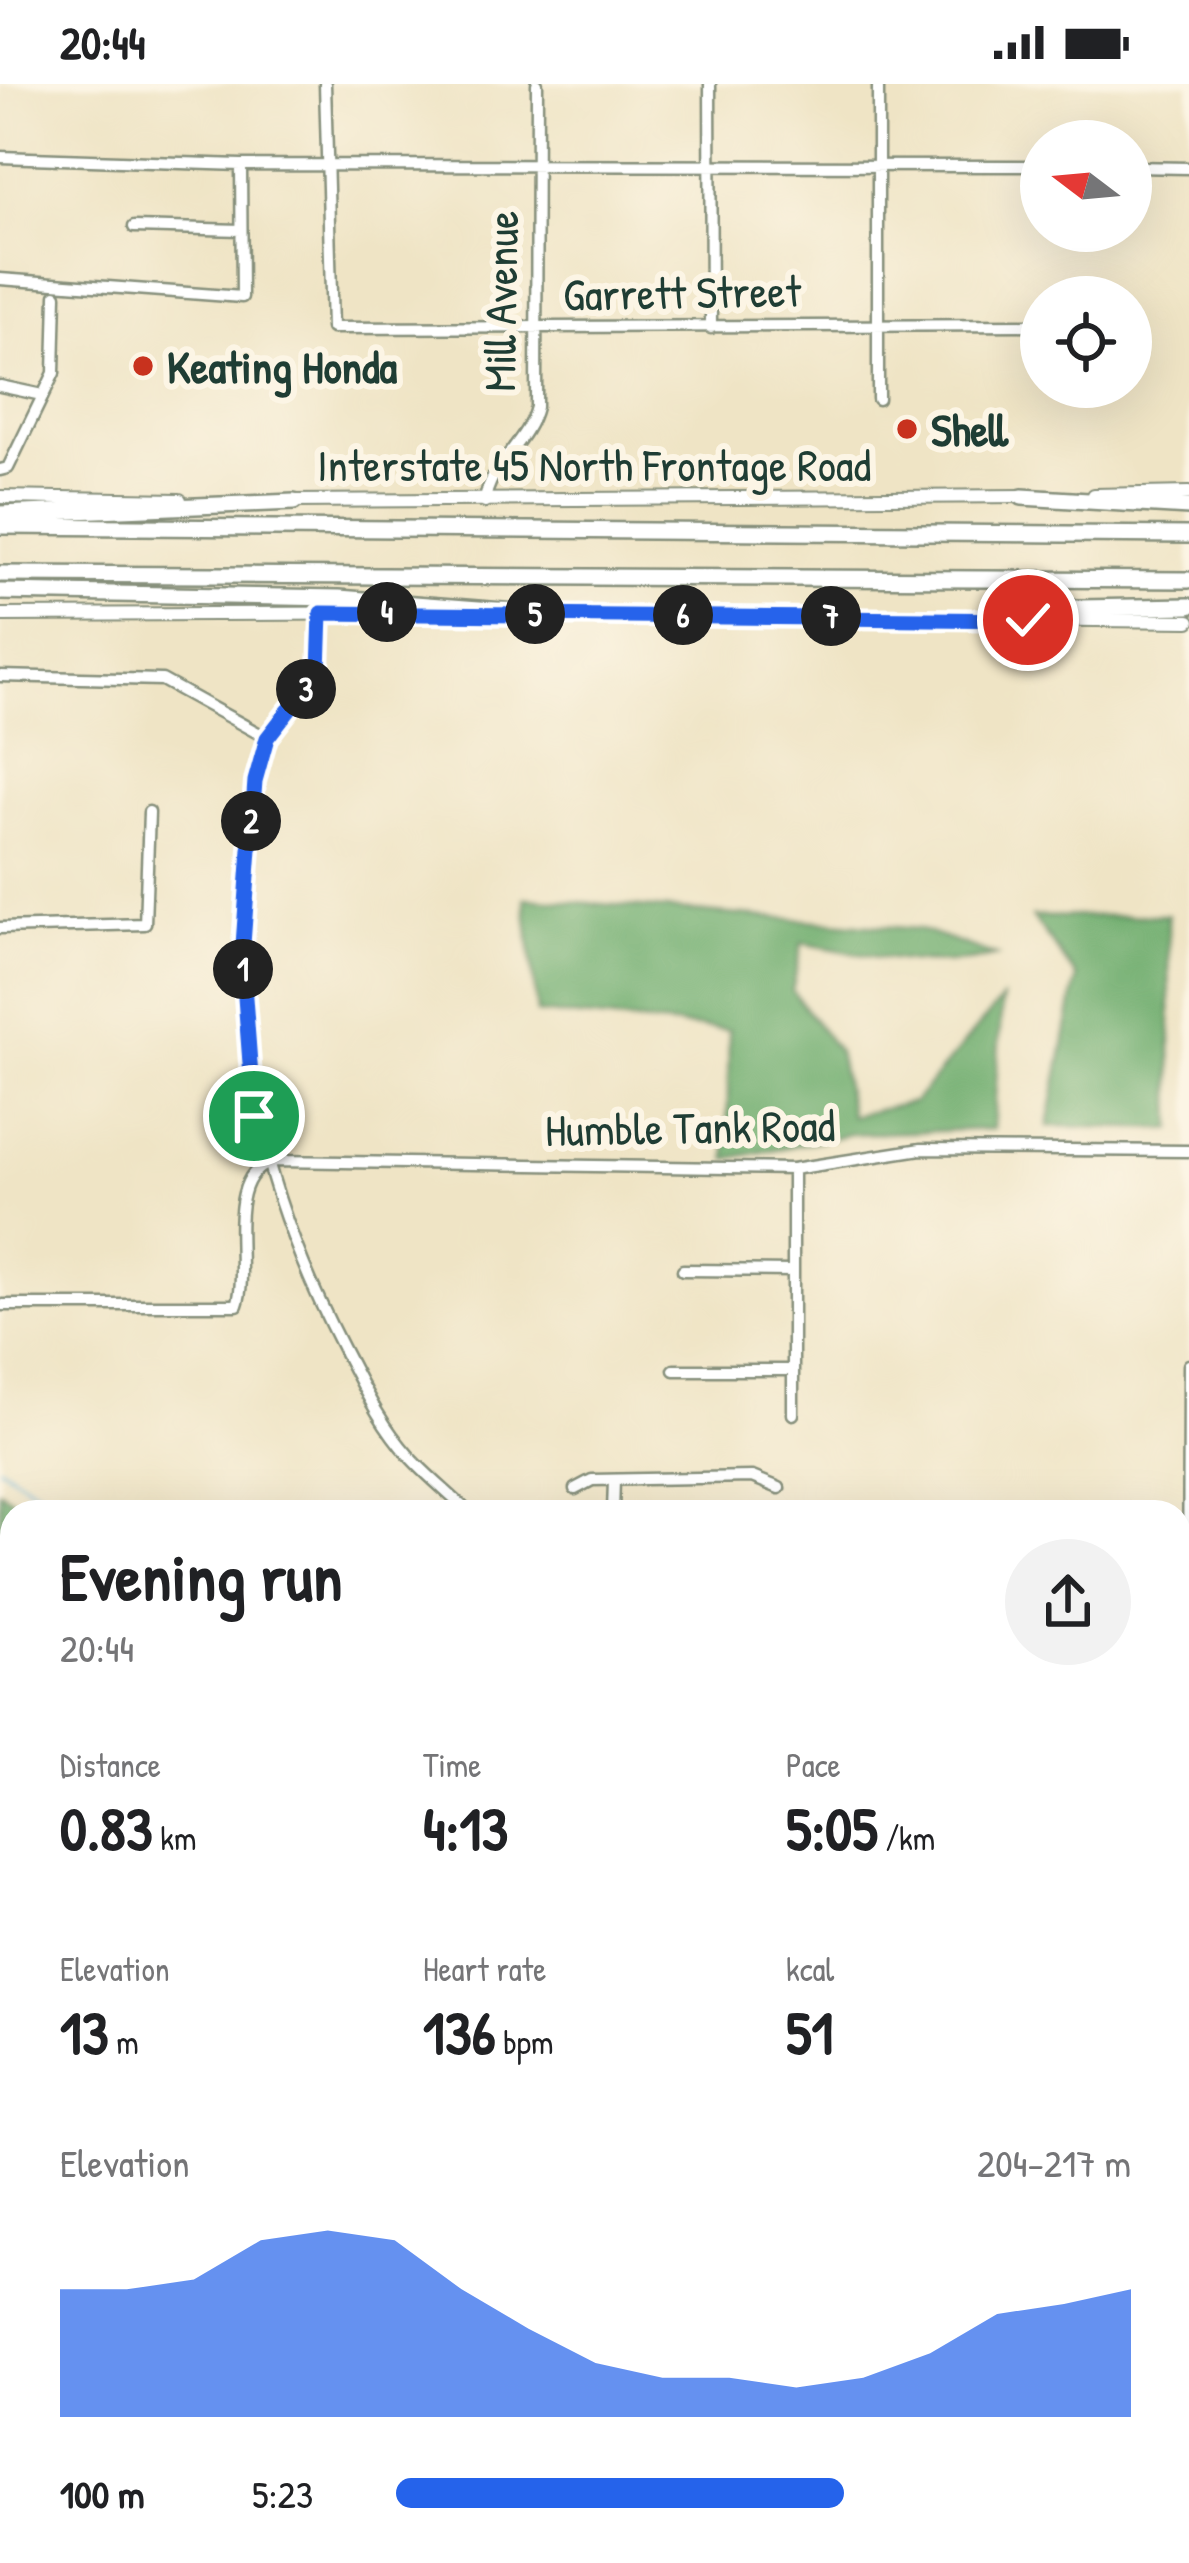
<!DOCTYPE html>
<html lang="en">
<head>
<meta charset="utf-8">
<style>
  :root { --surface:#fff; --page:#f2f2f2; --text:#202124; --muted:#757577; --accent:#2563eb }
  body { margin:0; font-family:"Patrick Hand",sans-serif; background:var(--page); color:var(--text); height:100vh; display:flex; flex-direction:column; font-size:45px; white-space:nowrap }
  * { box-sizing:border-box; margin:0 }
  p { font-size:39px; color:var(--muted) }
  .icon { flex:none; width:66px; height:66px; fill:none; stroke:currentColor; stroke-width:2; stroke-linecap:round; stroke-linejoin:round }
  .map { position:relative; flex:1; overflow:hidden }
  .side { position:absolute; left:0px; top:1416px; width:1191px; height:1065px; display:flex; flex-direction:column; background:var(--surface); border-radius:36px 36px 0 0; box-shadow:0 12px 48px #0002 }
  .side>* { flex:none }
  .needle { width:78px; rotate:286deg }
  .buttons { position:absolute; left:1020px; top:36px; display:grid; gap:24px }
  .buttons a { display:grid; place-items:center; width:132px; height:132px; border-radius:50%; background:var(--surface); box-shadow:0 12px 48px #0002; font-size:60px }
  .pin { position:absolute; display:grid; place-items:center; width:102px; height:102px; color:#fff; margin:-51px; border:6px solid #fff; border-radius:50%; box-shadow:0 3px 12px #0007 }
  .km { position:absolute; width:60px; height:60px; margin:-30px; border-radius:50%; background:#222; color:#fff; font-size:33px; line-height:60px; text-align:center }
  .round { display:grid; place-items:center; flex:none; width:126px; height:126px; border-radius:63px; background:var(--page) }
  .headline { display:flex; align-items:center; justify-content:space-between; height:204px; padding:0 60px }
  h1 { font-size:66px; font-weight:800; line-height:90px }
  .metrics { display:grid; grid-template-columns:repeat(3,1fr); gap:18px; height:204px; padding:12px 60px }
  .metrics div { display:grid; align-content:center }
  .metrics b { font-size:60px; font-weight:800 }
  .metrics small { font-size:33px; font-weight:400 }
  .metrics p { font-size:33px }
  .chart { height:336px; padding:24px 60px }
  .chart p { display:flex; justify-content:space-between }
  .chart svg { width:100%; height:216px; margin-top:12px; fill:var(--accent); opacity:.7 }
  ul { padding:0 60px; list-style:none; font-size:39px }
  li { display:grid; grid-template-columns:192px 144px 1fr; align-items:center; height:90px }
  li i { height:30px; border-radius:15px; background:var(--accent) }
  .status { display:flex; justify-content:space-between; align-items:center; height:84px; padding:0 60px; background:var(--surface); direction:ltr }
  .status svg { height:33px; fill:currentColor }
  .map>svg:first-child { display:block }
  .forest { fill:#6fad6e; stroke:#477551; stroke-width:3 }
  .lines { fill:none; stroke-linecap:round; stroke-linejoin:round }
  .stream { stroke:#5bb2d8; stroke-width:3 }
  .minor-casing { stroke:#87907c; stroke-width:15 }
  .major-casing { stroke:#87907c; stroke-width:16 }
  .highway-casing { stroke:#87907c; stroke-width:20 }
  .minor { stroke:#fff; stroke-width:10 }
  .major { stroke:#fff; stroke-width:12 }
  .highway { stroke:#fff; stroke-width:15 }
  .route-casing { stroke:#fff; stroke-width:24 }
  .route { stroke:#2563eb; stroke-width:15 }
  .poi-dot { fill:#c8321e; stroke:#fcf5e5; stroke-width:4.5 }
  .labels { text-anchor:middle; dominant-baseline:central; stroke-width:12; stroke-linejoin:round; paint-order:stroke }
  .street-label { font-size:45px; fill:#1f3d34; stroke:#fcf5e5 }
  .poi-label { font-size:45px; font-weight:bold; fill:#1f3d34; stroke:#fcf5e5; text-anchor:start }
</style>
</head>
<body>
<div class="status"><b>20:44</b><svg viewBox="0 0 49 12"><path d="M0 12V9h3v3zM5 12V6h3v6zM10 12V3h3v9zM15 12V0h3v12zM26 1h20v11H26zM47 4h2v5h-2z"/></svg></div>
<div class="map">
<svg width="1189" height="2479" viewBox="0 0 1189 2479">
  <rect width="100%" height="100%" fill="#fcf5e5"/>
  <filter id="ink" filterUnits="userSpaceOnUse"><feTurbulence type="fractalNoise" baseFrequency=".00833" numOctaves="2"/><feDisplacementMap in="SourceGraphic" scale="24" xChannelSelector="R" yChannelSelector="G"/><feConvolveMatrix kernelMatrix="1 2 1 2 8 2 1 2 1" color-interpolation-filters="sRGB"/></filter>
  <filter id="wash" filterUnits="userSpaceOnUse"><feTurbulence type="fractalNoise" baseFrequency=".004" numOctaves="4" result="noise"/><feDisplacementMap in="SourceGraphic" scale="48" xChannelSelector="R" yChannelSelector="G"/><feGaussianBlur stdDeviation="2.7" result="paint"/><feColorMatrix in="noise" values="0 0 0 0 0 0 0 0 0 0 0 0 0 0 0 0 0 1.4 0 .05"/><feComposite in="paint" operator="in"/></filter>
  <g filter="url(#wash)">
    <rect width="100%" height="100%" fill="#efe4c5"/>
    <!-- forest -->
    <path class="forest" d="M525,814L918,845L996,872C931,888 867,871 802,859L792,907L838,968L851,1032L914,1018L1002,915L993,1045L851,1050L727,1075L729,946L537,929Z
      M1168,831L1173,1045L1048,1042L1077,893L1032,833Z
      M0,1407L33,1428H12V1701L0,1700Z
      M1189,2262V2479H1083L1084,2469H1179V2278H1186Z"/>
    <g class="lines">
      <!-- stream -->
      <path class="stream" d="M0,1383L70,1428
        M509,2469L511,2479"/>
    </g>
  </g>
  <g filter="url(#ink)">
    <g class="lines">
      <!-- minor casing -->
      <g class="minor-casing">
        <path id="minor" d="M325,0L332,244L1033,241
          M710,0L711,244
          M878,0V315
          M0,73L241,81L1041,82
          M1131,83L1189,84
          M134,143L241,146
          M0,195L242,213L241,81
          M0,302L42,311
          M0,386L8,384L54,289L56,211
          M485,418C488,382 527,360 536,323L537,0
          M0,592L162,596L267,654C251,693 251,738 247,780C229,962 259,1101 342,1263C362,1301 380,1340 409,1372C427,1392 449,1409 468,1428
          M267,654L319,587L321,529
          M0,844L145,840L149,728
          M793,1085V1330
          M683,1186L792,1187
          M0,1221H237C251,1183 219,1087 276,1077L793,1085L921,1065L1189,1067
          M674,1286H793
          M575,1405L592,1396L752,1393L779,1404
          M613,1428L614,1396
          M1179,1868L1187,1828L1189,1281
          M1179,1980L1189,1989
          M961,2479L963,2469"/>
      </g>
      <!-- major casing -->
      <g class="major-casing">
        <path id="major" d="M1094,411L1189,409
          M0,413L180,416
          M290,417L1026,412
          M535,530L1189,537
          M0,531L443,529"/>
      </g>
      <!-- highway casing -->
      <g class="highway-casing">
        <path id="highway" d="M1022,413L1189,423
          M0,430L294,418
          M0,442L1189,451
          M0,490L1189,496
          M0,508L339,514L542,530
          M999,534L1026,525L1189,522"/>
      </g>
      <!-- minor -->
      <use href="#minor" class="minor"/>
      <!-- major -->
      <use href="#major" class="major"/>
      <!-- highway -->
      <use href="#highway" class="highway"/>
    </g>
  </g>
  <g class="lines" filter="url(#ink)">
    <!-- route casing -->
    <g class="route-casing">
      <path id="route" d="M254,1032L242,874L255,697L267,654L319,587L321,529L1028,536"/>
    </g>
    <!-- route -->
    <use href="#route" class="route"/>
  </g>
  <!-- markers -->
  <g class="poi-dot">
    <circle cx="143" cy="282" r="12"/>
    <circle cx="907" cy="345" r="12"/>
  </g>
  <g class="labels">
    <!-- street labels -->
    <g class="street-label">
      <text transform="translate(682 208) rotate(-1)">Garrett Street</text>
      <text transform="translate(500 217) rotate(-89)">Mill Avenue</text>
      <text x="594" y="380">Interstate 45 North Frontage Road</text>
      <text transform="translate(690 1043) rotate(-1)">Humble Tank Road</text>
    </g>
    <!-- poi labels -->
    <g class="poi-label">
      <text x="167" y="282">Keating Honda</text>
      <text x="931" y="345">Shell</text>
    </g>
  </g>
</svg>
<div class="buttons">
<a><svg class="needle" viewBox="-14 -14 28 28"><path d="M0-13l5 13h-10z" fill="#e53935"/><path d="M0 13l5-13h-10z" fill="#757577"/></svg></a>
<a><svg class="icon" aria-label="locate" viewBox="0 0 24 24"><circle cx="12" cy="12" r="6"/><path d="M12 2v4M12 18v4M2 12h4M18 12h4"/></svg></a>
</div>
<div class="pin" style="left:254px;top:1032px;background:#1e9e55"><svg class="icon" aria-label="arrive" viewBox="0 0 24 24"><path d="M6 21V4h12l-3 4 3 4H6"/></svg></div>
<div class="pin" style="left:1028px;top:536px;background:#d93025"><svg class="icon" aria-label="check" viewBox="0 0 24 24"><path d="M5 12l5 5 9-10"/></svg></div>
<b class="km" style="left:243px;top:885px">1</b>
<b class="km" style="left:251px;top:737px">2</b>
<b class="km" style="left:306px;top:605px">3</b>
<b class="km" style="left:387px;top:528px">4</b>
<b class="km" style="left:535px;top:530px">5</b>
<b class="km" style="left:683px;top:531px">6</b>
<b class="km" style="left:831px;top:532px">7</b>
<section class="side">
<div class="headline"><div><h1>Evening run</h1><p>20:44</p></div><a class="round"><svg class="icon" aria-label="share" viewBox="0 0 24 24"><path d="M12 15V3M7 8l5-5 5 5M5 13v7h14v-7"/></svg></a></div>
<div class="metrics">
<div><p>Distance</p><b>0.83<small> km</small></b></div>
<div><p>Time</p><b>4:13</b></div>
<div><p>Pace</p><b>5:05<small> /km</small></b></div>
</div>
<div class="metrics">
<div><p>Elevation</p><b>13<small> m</small></b></div>
<div><p>Heart rate</p><b>136<small> bpm</small></b></div>
<div><p>kcal</p><b>51</b></div>
</div>
<div class="chart"><p><span>Elevation</span>204–217 m</p>
<svg viewBox="0 0 160 44" preserveAspectRatio="none"><path d="M0 44V18L10 18L20 16L30 8L40 6L50 8L60 18L70 26L80 33L90 36L100 36L110 38L120 36L130 31L140 23L150 21L160 18V44z"/></svg>
</div>
<ul>
<li><b>100 m</b>5:23<i style="width:61%"></i></li>
</ul>
</section>
</div>
</body>
</html>
